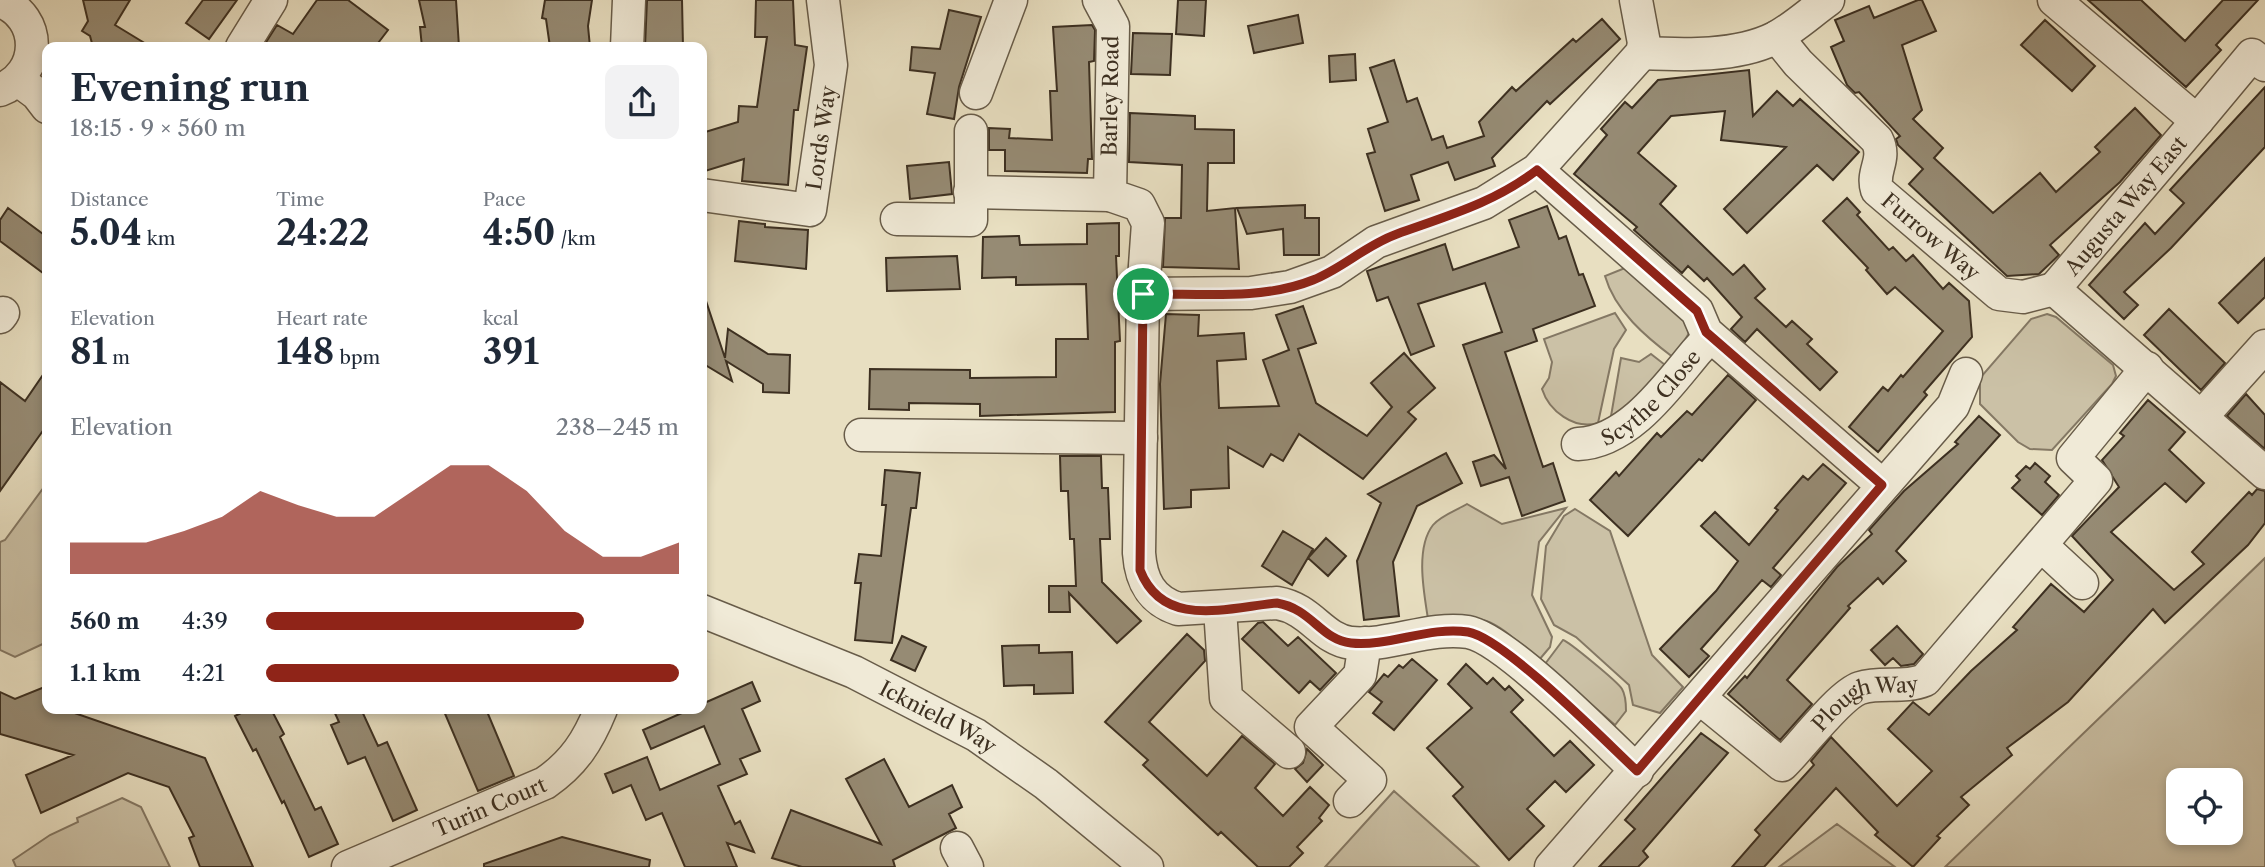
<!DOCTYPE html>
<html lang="en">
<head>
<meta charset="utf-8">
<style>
  :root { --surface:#fff; --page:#f2f2f3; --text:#1f2937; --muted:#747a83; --accent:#8f2418 }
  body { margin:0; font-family:"Libre Caslon Text",serif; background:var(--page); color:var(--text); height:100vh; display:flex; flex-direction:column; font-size:26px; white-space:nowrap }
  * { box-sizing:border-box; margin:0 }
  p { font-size:23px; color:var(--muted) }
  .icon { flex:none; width:38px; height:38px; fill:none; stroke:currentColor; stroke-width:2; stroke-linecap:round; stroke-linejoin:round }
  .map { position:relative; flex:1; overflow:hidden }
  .sheet { position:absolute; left:42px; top:42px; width:665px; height:672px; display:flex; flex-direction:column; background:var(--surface); border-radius:14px; box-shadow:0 4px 10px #0003 }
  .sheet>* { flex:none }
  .tools { position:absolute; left:2166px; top:768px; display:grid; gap:14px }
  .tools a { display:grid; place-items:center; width:77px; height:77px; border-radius:14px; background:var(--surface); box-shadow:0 4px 10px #0003; font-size:35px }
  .pin { position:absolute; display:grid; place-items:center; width:60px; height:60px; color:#fff; margin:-30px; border:4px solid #fff; border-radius:50%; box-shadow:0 2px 7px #0007 }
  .round { display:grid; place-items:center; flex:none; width:74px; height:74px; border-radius:14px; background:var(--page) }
  .summary { display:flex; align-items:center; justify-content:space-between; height:119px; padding:0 28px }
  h1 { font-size:38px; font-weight:700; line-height:52px }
  .metrics { display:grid; grid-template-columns:repeat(3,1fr); gap:10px; height:119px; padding:7px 28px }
  .metrics div { display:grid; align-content:center }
  .metrics b { font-size:35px; font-weight:700 }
  .metrics small { font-size:19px; font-weight:400 }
  .metrics p { font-size:19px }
  .chart { height:196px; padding:14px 28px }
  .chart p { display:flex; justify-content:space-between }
  .chart svg { width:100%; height:126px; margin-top:7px; fill:var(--accent); opacity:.7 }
  ul { padding:0 28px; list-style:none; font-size:23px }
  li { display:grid; grid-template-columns:112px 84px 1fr; align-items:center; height:52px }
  li i { height:18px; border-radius:9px; background:var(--accent) }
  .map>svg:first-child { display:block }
  .green { fill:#cbc1a6; stroke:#847864; stroke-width:2; fill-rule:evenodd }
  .building { fill:#968b74; stroke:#3d3021; stroke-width:2 }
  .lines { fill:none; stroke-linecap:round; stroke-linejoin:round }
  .minor-casing { stroke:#685c49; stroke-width:35 }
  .minor { stroke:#f0ead7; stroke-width:32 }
  .route-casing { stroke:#fff; stroke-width:14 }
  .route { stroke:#8f2418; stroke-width:9 }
  .labels { text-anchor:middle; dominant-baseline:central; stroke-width:6; stroke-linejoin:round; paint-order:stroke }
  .street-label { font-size:21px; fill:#3d3021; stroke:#f0ead7 }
</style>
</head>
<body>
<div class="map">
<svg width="2265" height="867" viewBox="0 0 2265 867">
  <rect width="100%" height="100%" fill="#e8dfc1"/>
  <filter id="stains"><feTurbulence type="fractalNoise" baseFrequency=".00286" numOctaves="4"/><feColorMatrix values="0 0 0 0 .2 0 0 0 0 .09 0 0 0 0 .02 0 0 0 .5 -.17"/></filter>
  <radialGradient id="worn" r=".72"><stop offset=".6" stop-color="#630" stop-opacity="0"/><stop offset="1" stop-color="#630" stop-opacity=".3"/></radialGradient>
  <!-- green -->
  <path class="green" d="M1630,266L1680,310L1689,333L1674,358C1646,337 1615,311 1605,276Z
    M1615,313L1626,330L1614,349L1598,423C1574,430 1549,411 1542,389L1549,378L1552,362L1544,339Z
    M2047,314L2056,317L2113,365L2116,376L2112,384L2052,450L2030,449L2018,442L1980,404V378L2031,319Z
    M1651,354L1669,368L1640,399L1611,416L1621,358L1639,362Z
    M47,483V642L15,657L0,650V542L5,540Z
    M1467,504L1502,524L1566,508L1539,542L1532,595L1552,637L1550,647L1539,660C1492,620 1491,613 1428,619C1424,593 1415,548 1433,525C1440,516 1457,510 1467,504Z
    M1575,509L1610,531L1652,655L1683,687L1660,713L1633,705L1629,685L1576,637L1554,625L1541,599L1546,546L1564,516Z
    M2265,558V867H1945ZM2179,780H2231V833H2179Z
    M1563,640C1568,641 1618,682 1622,689C1625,694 1626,704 1626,711L1615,725L1545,664Z
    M1394,791L1479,867H1325Z
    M122,798L141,807L170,867H16L13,860L50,835L78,822L77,818Z
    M1837,824L1895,867H1779Z"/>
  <!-- building -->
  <path class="building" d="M83,0H130L115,25L151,47H93L90,36L82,31L88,21Z
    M203,0H237L209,39L186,23Z
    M317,0H348L388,30L375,47H263L277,25L293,34Z
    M419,0H456L459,47H422L420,27H425Z
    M545,0H592L588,26L590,47H550L546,19L542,18Z
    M647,0H682L683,47H645Z
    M756,0H793L795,45L807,47L798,110H794L788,185L742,181L744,159L702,172V133L738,122L739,106L757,107L767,37H755Z
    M1178,0H1206L1204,36L1176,34Z
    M1918,0H1922L1936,31L1902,45L1922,110L1913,119L1943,148L1934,158L1993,213L2040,173L2056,192L2100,152L2095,147L2135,108L2161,135L2120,182L2050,245L2059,255L2039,274L2007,276L1909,184L1923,169L1898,145L1896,139L1900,136L1859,92L1855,93L1847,85L1831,47L1844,41L1835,20L1869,6L1874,18Z
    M2088,0H2141L2185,41L2223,0H2258L2216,45L2221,50L2186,87Z
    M949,10L981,17L959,87L954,119L927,114L935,73L910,70L912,47L940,49Z
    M1298,15L1303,43L1254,53L1248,26Z
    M1602,19L1620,39L1550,104L1547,101L1492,158L1495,166L1455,180L1448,162L1411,175L1419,200L1385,211L1367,154L1375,152L1368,129L1388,122L1370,68L1394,60L1407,102L1417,98L1432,140L1443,136L1447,148L1484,136L1479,122L1512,87L1516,91L1573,39L1576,42Z
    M2045,20L2095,66L2072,91L2021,45Z
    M1092,25L1095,30L1094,61L1089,62L1092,159H1088L1087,173L1005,171V150H989V128L1010,129L1009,138L1052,140L1050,91H1057L1053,27Z
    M1133,33L1172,34L1170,75L1131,74Z
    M1355,54L1356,80L1330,82L1329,56Z
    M1749,70L1753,116L1777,91L1793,106L1800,99L1859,152L1833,180L1817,165L1747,233L1724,209L1786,147L1721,140L1725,111L1671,116L1638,153L1676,186L1660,204L1733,275L1744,265L1765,289L1755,298L1786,327L1792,321L1812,339L1807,344L1837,372L1820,390L1757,329L1745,342L1731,329L1742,317L1707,278L1704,281L1688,266L1682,273L1634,230L1637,227L1574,174L1607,135L1601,129L1625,102L1632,108L1658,80Z
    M2265,87V147L2171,248L2124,292L2138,305L2124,319L2089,285L2145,223L2155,234L2184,203L2170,190Z
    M1130,113L1195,116V129L1234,130V163H1208L1207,211L1235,208L1239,269L1163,267L1165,218H1181L1182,165L1129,162Z
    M949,162L952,194L910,199L907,166Z
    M1847,198L1860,212L1857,215L1889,250L1893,247L1906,261L1913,255L1943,289L1949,283L1969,301L1972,337L1924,392L1927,395L1878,452L1849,427L1883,387L1888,391L1901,375L1903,377L1943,331L1895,287L1887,294L1866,270L1868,268L1823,221Z
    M1305,205V218H1319V255H1284L1283,229L1247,234L1237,208Z
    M1547,206L1559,239L1566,236L1579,275L1583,274L1595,306L1533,329L1537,341L1505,352L1543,467L1553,463L1565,501L1522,516L1509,477L1481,486L1473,462L1494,455L1506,469L1463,345L1502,332L1485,283L1418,304L1434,346L1411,355L1388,297L1377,301L1367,271L1445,244L1453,270L1519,247L1509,220Z
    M8,208L47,237V276L0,241V220Z
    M739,221L765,224V227L808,230L806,269L735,261Z
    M1119,223V256H1116L1120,341L1115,342V412L980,416V404L909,403V410L869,409L870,369L970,370V378L1056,377V339H1088L1086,284L1016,285V277L982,278L983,237L1019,236L1020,245L1087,244V224Z
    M957,256L960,289L887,291L886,258Z
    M2265,258V297L2238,323L2219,303Z
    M702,301H706L725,358L728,329L768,354L790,355L789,393L763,392V384L726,361L732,381L702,363Z
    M1303,306L1316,343L1298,349L1316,403L1367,436L1392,407L1371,383L1404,353L1435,388L1408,412L1416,419L1363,479L1299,434L1283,461L1271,454L1263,467L1228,447L1229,488L1191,490V507L1164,509L1160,384L1166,314L1199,315L1198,336L1244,333L1246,359L1217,361L1219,408L1279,406L1263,360L1289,350L1276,315Z
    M2169,309L2225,363L2201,390L2144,335Z
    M47,369V425L0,491V382L25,401Z
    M1728,375L1756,400L1702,461L1699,459L1628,536L1590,500L1616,472L1619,476L1657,433L1661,437L1687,411L1692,415Z
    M2246,394L2265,415V449L2227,416Z
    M2148,400L2185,432L2169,450L2204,483L2186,502L2165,483L2111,532L2174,590L2204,564L2192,552L2249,492L2252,495L2257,489L2265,491V523L2248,545L2165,623L2153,609L2068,702L2007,748L2012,755L1961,797L1969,805L1937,836L1940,838L1913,867L1875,835L1878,832L1836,788L1764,867H1732L1760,835L1755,830L1814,765L1811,761L1831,737L1897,806L1932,771L1888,729L1913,702L1929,715L1971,671L2017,630L2013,627L2051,584L2084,612L2113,580L2072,536L2119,487L2102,460L2124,436L2120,433Z
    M1979,416L2000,435L1896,551L1906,561L1883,584L1878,578L1848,606L1850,608L1787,680L1812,704L1780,740L1728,694L1745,676L1747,678L1837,567L1872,534L1869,530L1904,491L1958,444L1955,442Z
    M1446,453L1462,483L1417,506L1393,562L1399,616L1364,620L1357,561L1381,503L1368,494Z
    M1060,456H1101L1102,488H1108L1110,539H1100L1102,582L1141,621L1117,643L1069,593L1070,612H1049V586H1076L1074,539H1070L1068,491H1061Z
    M2035,463L2050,476L2045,482L2059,495L2042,515L2012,488L2020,480L2016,476L2026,466L2030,469Z
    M1823,464L1846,483L1773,568L1781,575L1771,587L1762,580L1701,649L1709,656L1689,677L1660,649L1716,591L1738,561L1701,526L1715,512L1749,545L1778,510L1775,508L1803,476L1808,480Z
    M885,470L920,473L916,508H911L892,643L855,640L861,583H855L859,554L881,556L886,505H882Z
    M1283,531L1313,549L1292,585L1262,566Z
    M1326,538L1346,556L1328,576L1308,558Z
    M1263,622L1288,646L1298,637L1336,673L1320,690L1310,681L1299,693L1242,639L1258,623Z
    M1897,626L1923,654L1914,664L1901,666L1893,658L1885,665L1871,650Z
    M1187,634L1204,650L1205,661L1149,722L1207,776L1242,736L1275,764L1255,788L1283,816L1310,787L1329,805L1319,818L1322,821L1297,847L1303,853L1289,867H1258L1221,832L1218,835L1143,765L1148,760L1105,722Z
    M902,636L926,647L915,671L891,660Z
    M1039,645V653L1072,652L1073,693L1034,694V685L1004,686L1002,646Z
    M1412,659L1437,680L1394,730L1373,713L1382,702L1369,692L1384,674L1388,677L1399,665L1403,668Z
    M1466,664L1487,684L1493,678L1505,690L1509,686L1523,700L1511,712L1554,756L1570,741L1594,765L1566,792L1555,781L1527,809L1544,826L1509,860L1453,796L1463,787L1427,748L1472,708L1448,684Z
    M752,682L760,701L742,709L760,751L740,759L747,774L718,786L735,824L740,821L754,852L727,843L737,867H685L662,813L646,820L631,785L613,793L605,774L647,757L660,790L720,764L704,726L651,749L643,730L691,709H702V704Z
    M47,686V709H63L205,758L253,867H200L189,838L194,836L169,787L128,773L41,813L26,775L73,755L0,734V692L15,699Z
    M249,709H271L284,734L280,737L315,810L321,807L338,844L309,857L284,801L282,803L256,749L253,751L235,716Z
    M333,709H361L378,746L387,742L417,810L393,821L365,757L348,764L331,725L339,722Z
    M443,709H486L514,776L478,791Z
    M1701,733L1728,753L1643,851L1648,857L1638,867H1599L1635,829L1625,820Z
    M1307,749L1323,765L1307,782L1295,769L1303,763Z
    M884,759L909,807L952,785L962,807L949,814L956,828L893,860L895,867H802L772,858L791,810L881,844L846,779Z
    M562,837L650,860L649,867H484V864Z"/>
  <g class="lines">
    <!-- minor casing -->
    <g class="minor-casing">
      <g id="minor">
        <path d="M1099,0L1113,26L1110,195L1139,205L1148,223L1143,294L1139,553C1141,581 1151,600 1178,609L1277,603C1312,609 1321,639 1351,643C1389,647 1429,626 1468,632C1504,638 1606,741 1637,771"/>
        <path d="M2054,0L2197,121L2252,55L2265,65"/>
        <path d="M0,1C43,17 42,74 0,90"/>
        <path id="s1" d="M1777,37L1798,63L1877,140C1887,160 1871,171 1877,190L1999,294L2023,297L2054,289"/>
        <path d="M242,47L271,0"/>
        <path d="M627,47L629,0"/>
        <path d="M1642,53C1684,55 1737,57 1775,38C1794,28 1811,12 1828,0"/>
        <path d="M18,80L37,94L47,107"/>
        <path d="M976,93L1011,0"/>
        <path d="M1537,170L1697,311L1706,332L1882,485"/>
        <path d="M970,192L1110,195"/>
        <path id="s2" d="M702,195L810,210L831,65L823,0"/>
        <path d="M897,219L971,220V131"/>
        <path d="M2054,289L2265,473"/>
        <path id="s3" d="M2054,289L2197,121"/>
        <path d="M1143,294L1251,293L1290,287L1332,272L1376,242L1484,203L1537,170L1642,53L1644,43L1636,0"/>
        <path d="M0,317L3,313"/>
        <path d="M2202,416L2265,346"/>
        <path d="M861,435L1141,438"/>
        <path id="s4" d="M1578,444C1628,442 1666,388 1696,352L1706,341V332"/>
        <path d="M2041,545L2082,583"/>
        <path d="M1220,609L1226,698L1289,752"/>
        <path id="s5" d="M702,611L854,672L976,735L1046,784L1147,867"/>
        <path id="s6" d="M1701,699L1782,765C1801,747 1839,695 1860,688C1882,681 1903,689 1925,680L2096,480L2073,458L2147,368"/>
        <path d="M1350,801L1370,780L1311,727L1360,675L1365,643"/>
        <path d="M957,848L967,867"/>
        <path id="s7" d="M348,867L545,783C574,763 588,741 601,709"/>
        <path d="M1551,867L1953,406L1966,374"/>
      </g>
    </g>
    <!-- minor -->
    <use href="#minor" class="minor"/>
  </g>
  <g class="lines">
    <!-- route casing -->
    <g class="route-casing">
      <path id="route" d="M1537,170L1697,311L1706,332L1882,485L1637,771C1605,741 1504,638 1468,632C1429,626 1389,647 1351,643C1321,640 1312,609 1277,603C1226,608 1163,629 1140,570L1143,294C1197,293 1261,301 1313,280C1343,268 1366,245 1397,234C1447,216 1494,203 1537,170Z"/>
    </g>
    <!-- route -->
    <use href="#route" class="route"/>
  </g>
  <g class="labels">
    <!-- street labels -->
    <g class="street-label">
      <text transform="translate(1110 96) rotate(-89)">Barley Road</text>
      <text stroke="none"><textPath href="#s2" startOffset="182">Lords Way</textPath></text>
      <text stroke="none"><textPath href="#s3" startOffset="110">Augusta Way East</textPath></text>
      <text stroke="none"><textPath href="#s1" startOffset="266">Furrow Way</textPath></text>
      <text stroke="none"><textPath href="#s4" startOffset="89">Scythe Close</textPath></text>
      <text stroke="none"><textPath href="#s6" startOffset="214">Plough Way</textPath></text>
      <text stroke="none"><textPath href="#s5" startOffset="259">Icknield Way</textPath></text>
      <text stroke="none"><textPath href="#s7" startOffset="154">Turin Court</textPath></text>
    </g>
  </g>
  <rect width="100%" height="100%" filter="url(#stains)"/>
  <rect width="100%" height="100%" fill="url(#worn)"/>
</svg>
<div class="tools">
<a><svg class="icon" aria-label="locate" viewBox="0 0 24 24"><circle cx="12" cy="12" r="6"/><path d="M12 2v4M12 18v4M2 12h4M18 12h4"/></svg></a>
</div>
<div class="pin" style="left:1143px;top:294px;background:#1e9e55"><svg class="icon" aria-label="arrive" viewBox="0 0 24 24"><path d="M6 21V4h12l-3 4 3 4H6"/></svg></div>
<section class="sheet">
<div class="summary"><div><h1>Evening run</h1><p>18:15 · 9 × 560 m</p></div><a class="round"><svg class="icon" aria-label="share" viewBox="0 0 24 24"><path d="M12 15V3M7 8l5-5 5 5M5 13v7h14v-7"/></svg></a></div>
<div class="metrics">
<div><p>Distance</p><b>5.04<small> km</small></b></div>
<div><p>Time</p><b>24:22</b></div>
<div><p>Pace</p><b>4:50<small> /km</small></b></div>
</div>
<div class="metrics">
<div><p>Elevation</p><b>81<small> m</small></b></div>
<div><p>Heart rate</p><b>148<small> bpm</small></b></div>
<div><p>kcal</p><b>391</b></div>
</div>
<div class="chart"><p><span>Elevation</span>238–245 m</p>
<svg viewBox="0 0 160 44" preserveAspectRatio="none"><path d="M0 44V33L10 33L20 33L30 29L40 24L50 15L60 20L70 24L80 24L90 15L100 6L110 6L120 15L130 29L140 38L150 38L160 33V44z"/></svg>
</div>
<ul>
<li><b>560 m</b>4:39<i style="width:77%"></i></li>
<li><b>1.1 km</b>4:21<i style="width:100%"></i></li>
</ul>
</section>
</div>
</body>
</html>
